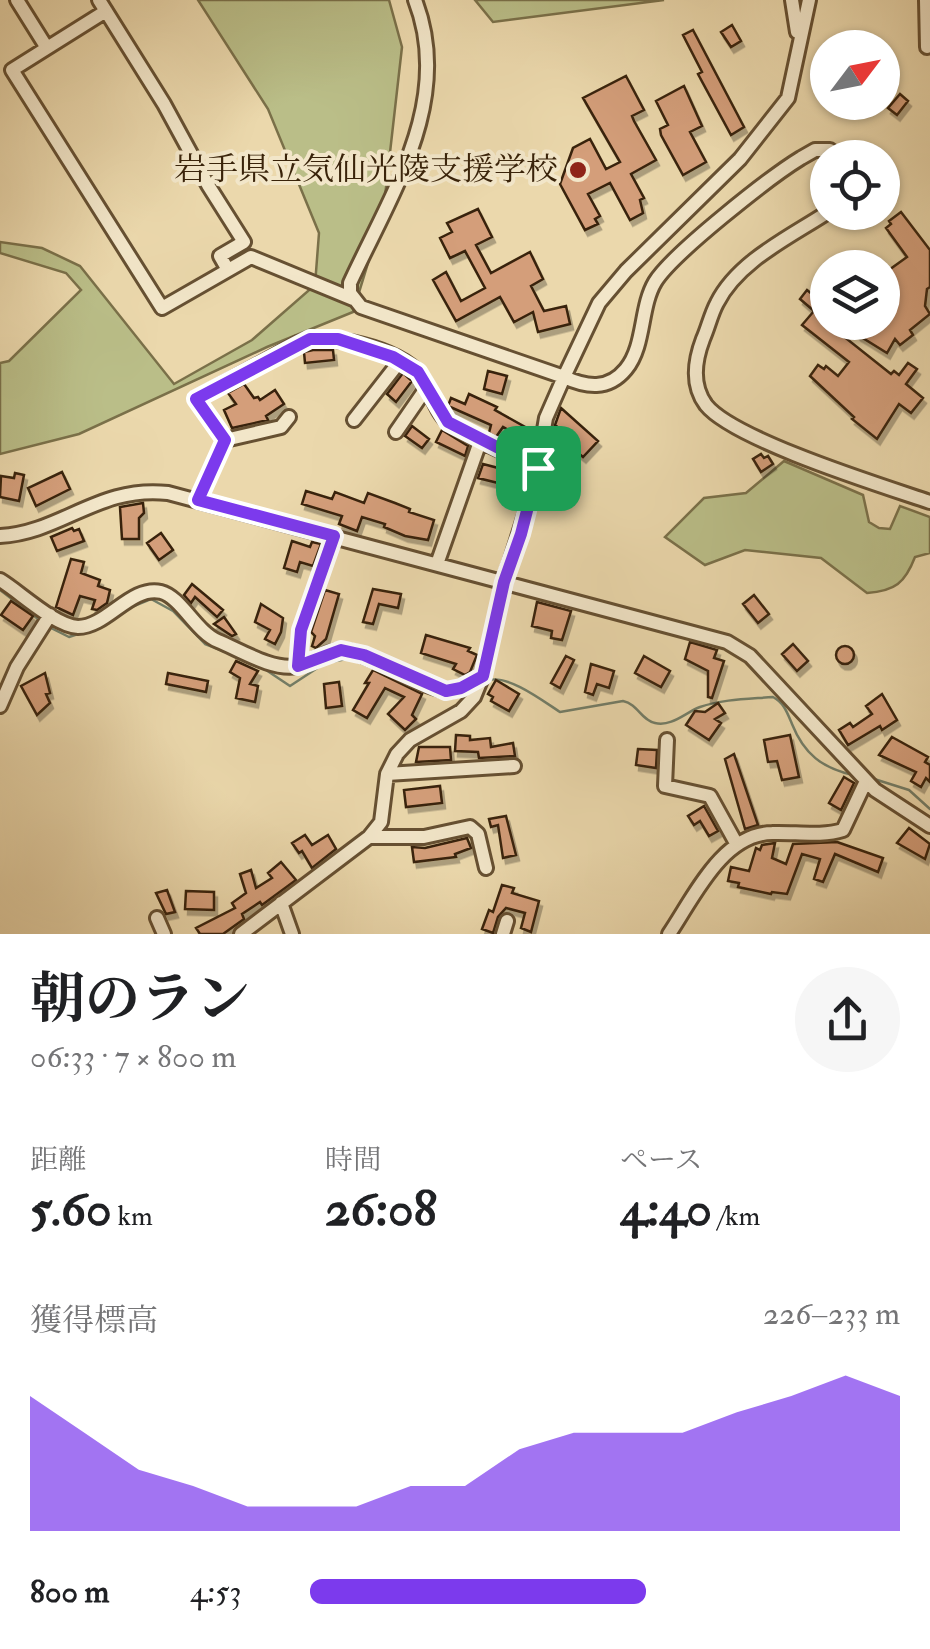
<!DOCTYPE html>
<html lang="ja">
<head>
<meta charset="utf-8">
<style>
  :root { --surface:#fff; --page:#f6f6f6; --text:#202124; --muted:#757577; --accent:#7c3aed }
  body { margin:0; font-family:"IM FELL Double Pica","Noto Serif JP",serif; background:var(--page); color:var(--text); height:100vh; display:flex; flex-direction:column; font-size:38px; white-space:nowrap }
  * { box-sizing:border-box; margin:0 }
  p { font-size:32px; color:var(--muted) }
  .icon { flex:none; width:55px; height:55px; fill:none; stroke:currentColor; stroke-width:2; stroke-linecap:round; stroke-linejoin:round }
  .map { position:relative; height:934px; overflow:hidden }
  .side { display:flex; flex-direction:column; background:var(--surface); flex:1 }
  .side>* { flex:none }
  .needle { width:65px; rotate:58deg }
  .fabs { position:absolute; left:810px; top:30px; display:grid; gap:20px }
  .fabs a { display:grid; place-items:center; width:90px; height:90px; border-radius:50%; background:var(--surface); box-shadow:0 2px 8px #0004; font-size:50px }
  .pin { position:absolute; display:grid; place-items:center; width:85px; height:85px; color:#fff; margin:-42px; border-radius:20px; box-shadow:0 5px 15px #0006 }
  .round { display:grid; place-items:center; flex:none; width:105px; height:105px; border-radius:52px; background:var(--page) }
  .headline { display:flex; align-items:center; justify-content:space-between; height:170px; padding:0 30px }
  h1 { font-size:55px; font-weight:700; line-height:75px }
  .metrics { display:grid; grid-template-columns:repeat(3,1fr); gap:15px; height:170px; padding:10px 30px }
  .metrics div { display:grid; align-content:center }
  .metrics b { font-size:50px; font-weight:700 }
  .metrics small { font-size:28px; font-weight:400 }
  .metrics p { font-size:28px }
  .chart { height:280px; padding:20px 30px }
  .chart p { display:flex; justify-content:space-between }
  .chart svg { width:100%; height:180px; margin-top:10px; fill:var(--accent); opacity:.7 }
  ul { padding:0 30px; list-style:none; font-size:32px }
  li { display:grid; grid-template-columns:160px 120px 1fr; align-items:center; height:75px }
  li i { height:25px; border-radius:12px; background:var(--accent) }
  .map>svg:first-child { display:block }
  .green { fill:#babe88; stroke:#7a7049; stroke-width:2.5 }
  .lines { fill:none; stroke-linecap:round; stroke-linejoin:round }
  .stream { stroke:#737e68; stroke-width:2.5 }
  .building { fill:#d49e7a; stroke:#39230a; stroke-width:2.5; filter:url(#shadow) }
  .minor-casing { stroke:#665032; stroke-width:18 }
  .minor { stroke:#f2e6c9; stroke-width:12 }
  .route-casing { stroke:#fff; stroke-width:20 }
  .route { stroke:#7c3aed; stroke-width:12 }
  .poi-dot { fill:#8f2418; stroke:#f2e6c9; stroke-width:4 }
  .labels { text-anchor:middle; dominant-baseline:central; stroke-width:8; stroke-linejoin:round; paint-order:stroke }
  .poi-label { font-size:32px; fill:#39230a; stroke:#f2e6c9; text-anchor:end }
</style>
</head>
<body>
<div class="map">
<svg width="930" height="934" viewBox="0 0 930 934">
  <defs>
    <filter id="shadow"><feDropShadow dx="3" dy="5.5" stdDeviation="0" flood-color="#0004"/></filter>
  </defs>
  <rect width="100%" height="100%" fill="#ebd8ac"/>
  <filter id="stains"><feTurbulence type="fractalNoise" baseFrequency=".002" numOctaves="4"/><feColorMatrix values="0 0 0 0 .2 0 0 0 0 .09 0 0 0 0 .02 0 0 0 .5 -.17"/></filter>
  <radialGradient id="worn" r=".72"><stop offset=".6" stop-color="#630" stop-opacity="0"/><stop offset="1" stop-color="#630" stop-opacity=".3"/></radialGradient>
  <!-- green -->
  <path class="green" d="M198,0H389L402,47L383,214L353,312L267,347L79,434L0,454V363L9,361L81,290L66,273L0,253V242L42,248L80,266L174,384L252,340L315,285L319,233L268,109Z
    M475,0H664L493,22Z
    M784,461L863,495L869,522L879,528L890,529L900,506L930,517V553L915,557C905,583 895,591 867,593L821,558L745,550L705,565L665,537L704,498L746,493Z"/>
  <g class="lines">
    <!-- stream -->
    <path class="stream" d="M0,590L38,619
      M129,608L151,599L173,611L205,644L239,657
      M49,627L69,637L87,631
      M260,666L290,686L325,663L352,658
      M489,680C509,675 543,701 560,712L623,701C638,704 641,720 655,723C672,727 686,712 700,707C723,699 749,699 773,697C784,703 787,712 792,724C804,754 822,768 853,775
      M423,690L439,697L454,696
      M871,778L909,790L930,809"/>
  </g>
  <!-- building -->
  <path class="building" d="M732,25L741,41L731,47L721,32Z
    M693,30L744,127L731,135L698,74L702,72L683,35Z
    M626,76L644,110L632,116L634,121L656,160L631,174L644,198L640,200L643,213L630,220L610,183L588,194L600,216L595,219L598,224L585,230L560,184L573,148L590,139L606,169L620,162L583,98Z
    M684,86L702,126L690,132L706,162L683,175L661,135L660,129L668,125L656,101Z
    M900,94L908,101L897,115L888,108Z
    M478,209L492,237L476,245L491,273L530,252L543,279L531,286L544,311L566,306L570,324L538,332L533,312L514,322L500,297L456,321L433,280L446,272L461,301L485,288L465,251L450,258L440,238L452,232L447,223Z
    M901,212L930,250V287L927,289L925,306L930,314L910,330L913,335L900,345L895,339L887,353L858,335L849,322H882V275L907,257L886,228L891,224L889,221Z
    M807,290L828,307V324L891,374L894,371L899,375L908,363L917,369L906,384L923,398L911,413L899,404L877,439L852,419L854,417L810,376L818,365L824,369L826,366L838,376L849,362L802,325L814,311L800,299Z
    M313,350H333L334,360L305,363L304,352Z
    M488,371L507,376L502,394L484,389Z
    M403,373L412,381L396,402L387,394Z
    M244,384L254,398L258,397L260,400L275,390L284,404L266,416L268,420L232,428L224,410L236,404L228,393Z
    M469,394L497,407L495,410L534,432L528,441L503,427L496,437L489,433L491,425L448,406L451,398L465,404Z
    M561,408L598,441L583,457L566,443L562,436L565,433L555,425Z
    M412,426L429,439L422,448L405,436Z
    M442,430L468,446L465,456L436,442Z
    M761,454L764,458L768,456L773,464L761,472L753,459Z
    M483,464L502,469L498,483L478,478Z
    M62,472L70,489L36,506L28,488Z
    M15,473L24,475L19,501L0,497L1,476L14,478Z
    M306,491L332,499L335,492L364,503L368,493L395,503L410,509L409,512L434,520L428,540L405,536L384,527L385,524L362,517L357,531L339,524L342,516L302,504Z
    M143,503L144,513L139,518V539H122L120,507Z
    M72,528L74,531L79,529L84,541L57,551L51,537Z
    M161,533L173,550L159,560L147,543Z
    M292,541L310,547L312,542L321,544L313,566L300,562L297,572L284,568Z
    M71,559L84,562L81,573L100,580L98,586L110,590L107,603L97,610L92,609L95,600L80,596L73,615L56,607Z
    M192,584L223,610L217,617L195,597L191,603L184,595Z
    M373,589L401,594L398,608L379,604L373,624L363,622Z
    M325,590L339,594L326,639L316,648L312,646L315,636L311,632Z
    M754,595L769,614L758,623L743,604Z
    M11,601L33,616L23,630L1,615Z
    M537,602L571,611L562,640L551,638L552,631L532,626Z
    M261,604L283,618L281,632L275,644L265,639L270,630L255,622Z
    M224,617L236,634L232,636L214,624Z
    M426,635L470,648L468,651L477,655L470,672L465,675L453,669L456,664L421,653Z
    M690,642L717,650L714,658L724,661L712,698L708,697V671L685,659Z
    M793,644L808,661L797,671L782,654Z
    M836 655a9 9 0 1 1 18 0a9 9 0 1 1-18 0Z
    M566,656L574,660L560,688L551,683Z
    M644,656L670,671L661,687L635,673Z
    M236,661L258,671L250,684L258,686L255,702L236,698L240,678L230,672Z
    M591,664L614,671L609,688L597,684L593,695L585,692Z
    M373,670L422,694L412,715L416,719L405,730L388,714L404,697L385,688L367,718L353,710L369,683H365Z
    M45,673L50,693L46,694L50,703L37,715L21,686Z
    M168,673L208,681L206,692L166,684Z
    M496,680L519,694L509,711L491,701L493,697L488,694Z
    M339,682L342,706L326,708L324,684Z
    M882,694L897,720L882,730L880,726L848,745L839,730L850,723L853,727L872,714L866,706Z
    M718,703L725,713L715,719L721,723L709,740L686,725L695,711L705,712Z
    M456,735L470,736V740L490,738L491,747L513,743L515,756L479,758L478,752L455,751Z
    M790,735L799,777L782,780L777,761L768,762L764,740Z
    M892,737L928,757L925,762L930,765V782L926,778L921,787L911,781L916,772L879,755Z
    M419,747H450L451,760L416,762Z
    M638,749L657,750L656,768L636,765Z
    M734,754L758,825L745,829L725,759Z
    M844,777L854,783L841,810L829,803Z
    M440,786L442,803L406,807L404,790Z
    M704,806L718,831L709,836L700,821L694,825L688,816Z
    M506,816L516,855L503,858L498,825L491,827L489,819Z
    M909,828L930,844L925,859L897,843Z
    M305,835L312,845L328,835L336,849L312,868L302,851L299,853L292,843Z
    M467,838L471,848L455,854L456,857L414,862L412,847L425,848Z
    M837,842L883,858L878,872L835,854L823,882L814,879L820,859L802,854L787,894L772,892L771,894L738,887L739,883L728,881L731,867L749,871L756,848L760,850L762,845L775,843L772,858L786,864L793,844Z
    M281,862L296,880L262,905L260,902L242,914L244,919L223,934H200L196,928L235,908L232,903L246,893L240,874L251,870L256,888L272,878L268,873Z
    M502,885L514,888L512,893L539,901L531,932L521,928L525,913L506,908L498,917L493,933L482,929L489,910L493,912Z
    M167,890L175,912L166,914L156,893Z
    M186,891L214,892V910L185,909Z"/>
  <g class="lines">
    <!-- minor casing -->
    <g class="minor-casing">
      <path id="minor" d="M17,0L47,48L12,70L162,308L251,257L353,299
        M99,0L164,104L208,185L244,242L220,256L228,270
        M415,0C454,100 391,194 350,283V293L361,307L564,377L599,303L626,271L740,159L788,98L809,0
        M792,0L797,32
        M926,0L927,47
        M47,48L106,11
        M828,212C790,237 738,261 717,303C711,314 708,328 703,339C695,360 691,385 706,405C734,440 883,486 930,502
        M354,420L400,361
        M396,432L427,387
        M225,440L196,399L298,343C329,332 399,348 420,375C431,389 435,411 448,422C461,434 518,458 538,468
        M198,500L225,440L281,427L289,417
        M0,536C61,533 99,485 168,493L727,642L750,656L875,790L930,826
        M437,564L481,439
        M0,580C20,592 55,626 78,627C107,627 131,585 161,592C181,597 196,632 218,641C240,650 273,671 297,666C314,662 330,648 347,651C377,655 429,695 454,690C463,688 472,682 481,677
        M298,666L301,629L334,536
        M0,706L17,667L50,615
        M667,740L665,786L710,796L736,843
        M387,774L514,766
        M369,837L381,822L387,774L397,754L410,740L461,711L474,697L483,675L504,582L535,483L546,418L564,377C586,387 608,391 626,369C645,346 640,307 655,282C672,254 770,177 801,158L815,150H830L838,158
        M281,903L292,934
        M157,918L164,934
        M241,934L369,837H424L470,827L478,834L486,868
        M503,934L507,921
        M669,934C694,897 722,834 772,833C795,832 821,837 843,830L866,781"/>
    </g>
    <!-- minor -->
    <use href="#minor" class="minor"/>
  </g>
  <g class="lines">
    <!-- route casing -->
    <g class="route-casing">
      <path id="route" d="M310,339H338L393,357L418,372L448,422L538,468L521,534L504,582L483,676L461,688L446,691L364,655L341,650L298,666L301,630L334,536L198,500L225,440L196,399Z"/>
    </g>
    <!-- route -->
    <use href="#route" class="route"/>
  </g>
  <!-- markers -->
  <circle class="poi-dot" cx="578" cy="170" r="10"/>
  <g class="labels">
    <!-- poi labels -->
    <g class="poi-label">
      <text x="558" y="170">岩手県立気仙光陵支援学校</text>
    </g>
  </g>
  <rect width="100%" height="100%" filter="url(#stains)"/>
  <rect width="100%" height="100%" fill="url(#worn)"/>
</svg>
<div class="fabs">
<a><svg class="needle" viewBox="-14 -14 28 28"><path d="M0-13l5 13h-10z" fill="#e53935"/><path d="M0 13l5-13h-10z" fill="#757577"/></svg></a>
<a><svg class="icon" aria-label="locate" viewBox="0 0 24 24"><circle cx="12" cy="12" r="6"/><path d="M12 2v4M12 18v4M2 12h4M18 12h4"/></svg></a>
<a><svg class="icon" aria-label="layers" viewBox="0 0 24 24"><path d="M12 4l9 5-9 5-9-5zM3 14l9 5 9-5"/></svg></a>
</div>
<div class="pin" style="left:538px;top:468px;background:#1e9e55"><svg class="icon" aria-label="arrive" viewBox="0 0 24 24"><path d="M6 21V4h12l-3 4 3 4H6"/></svg></div>
</div>
<section class="side">
<div class="headline"><div><h1>朝のラン</h1><p>06:33 · 7 × 800 m</p></div><a class="round"><svg class="icon" aria-label="share" viewBox="0 0 24 24"><path d="M12 15V3M7 8l5-5 5 5M5 13v7h14v-7"/></svg></a></div>
<div class="metrics">
<div><p>距離</p><b>5.60<small> km</small></b></div>
<div><p>時間</p><b>26:08</b></div>
<div><p>ペース</p><b>4:40<small> /km</small></b></div>
</div>
<div class="chart"><p><span>獲得標高</span>226–233 m</p>
<svg viewBox="0 0 160 44" preserveAspectRatio="none"><path d="M0 44V11L10 20L20 29L30 33L40 38L50 38L60 38L70 33L80 33L90 24L100 20L110 20L120 20L130 15L140 11L150 6L160 11V44z"/></svg>
</div>
<ul>
<li><b>800 m</b>4:53<i style="width:57%"></i></li>
</ul>
</section>
</body>
</html>
